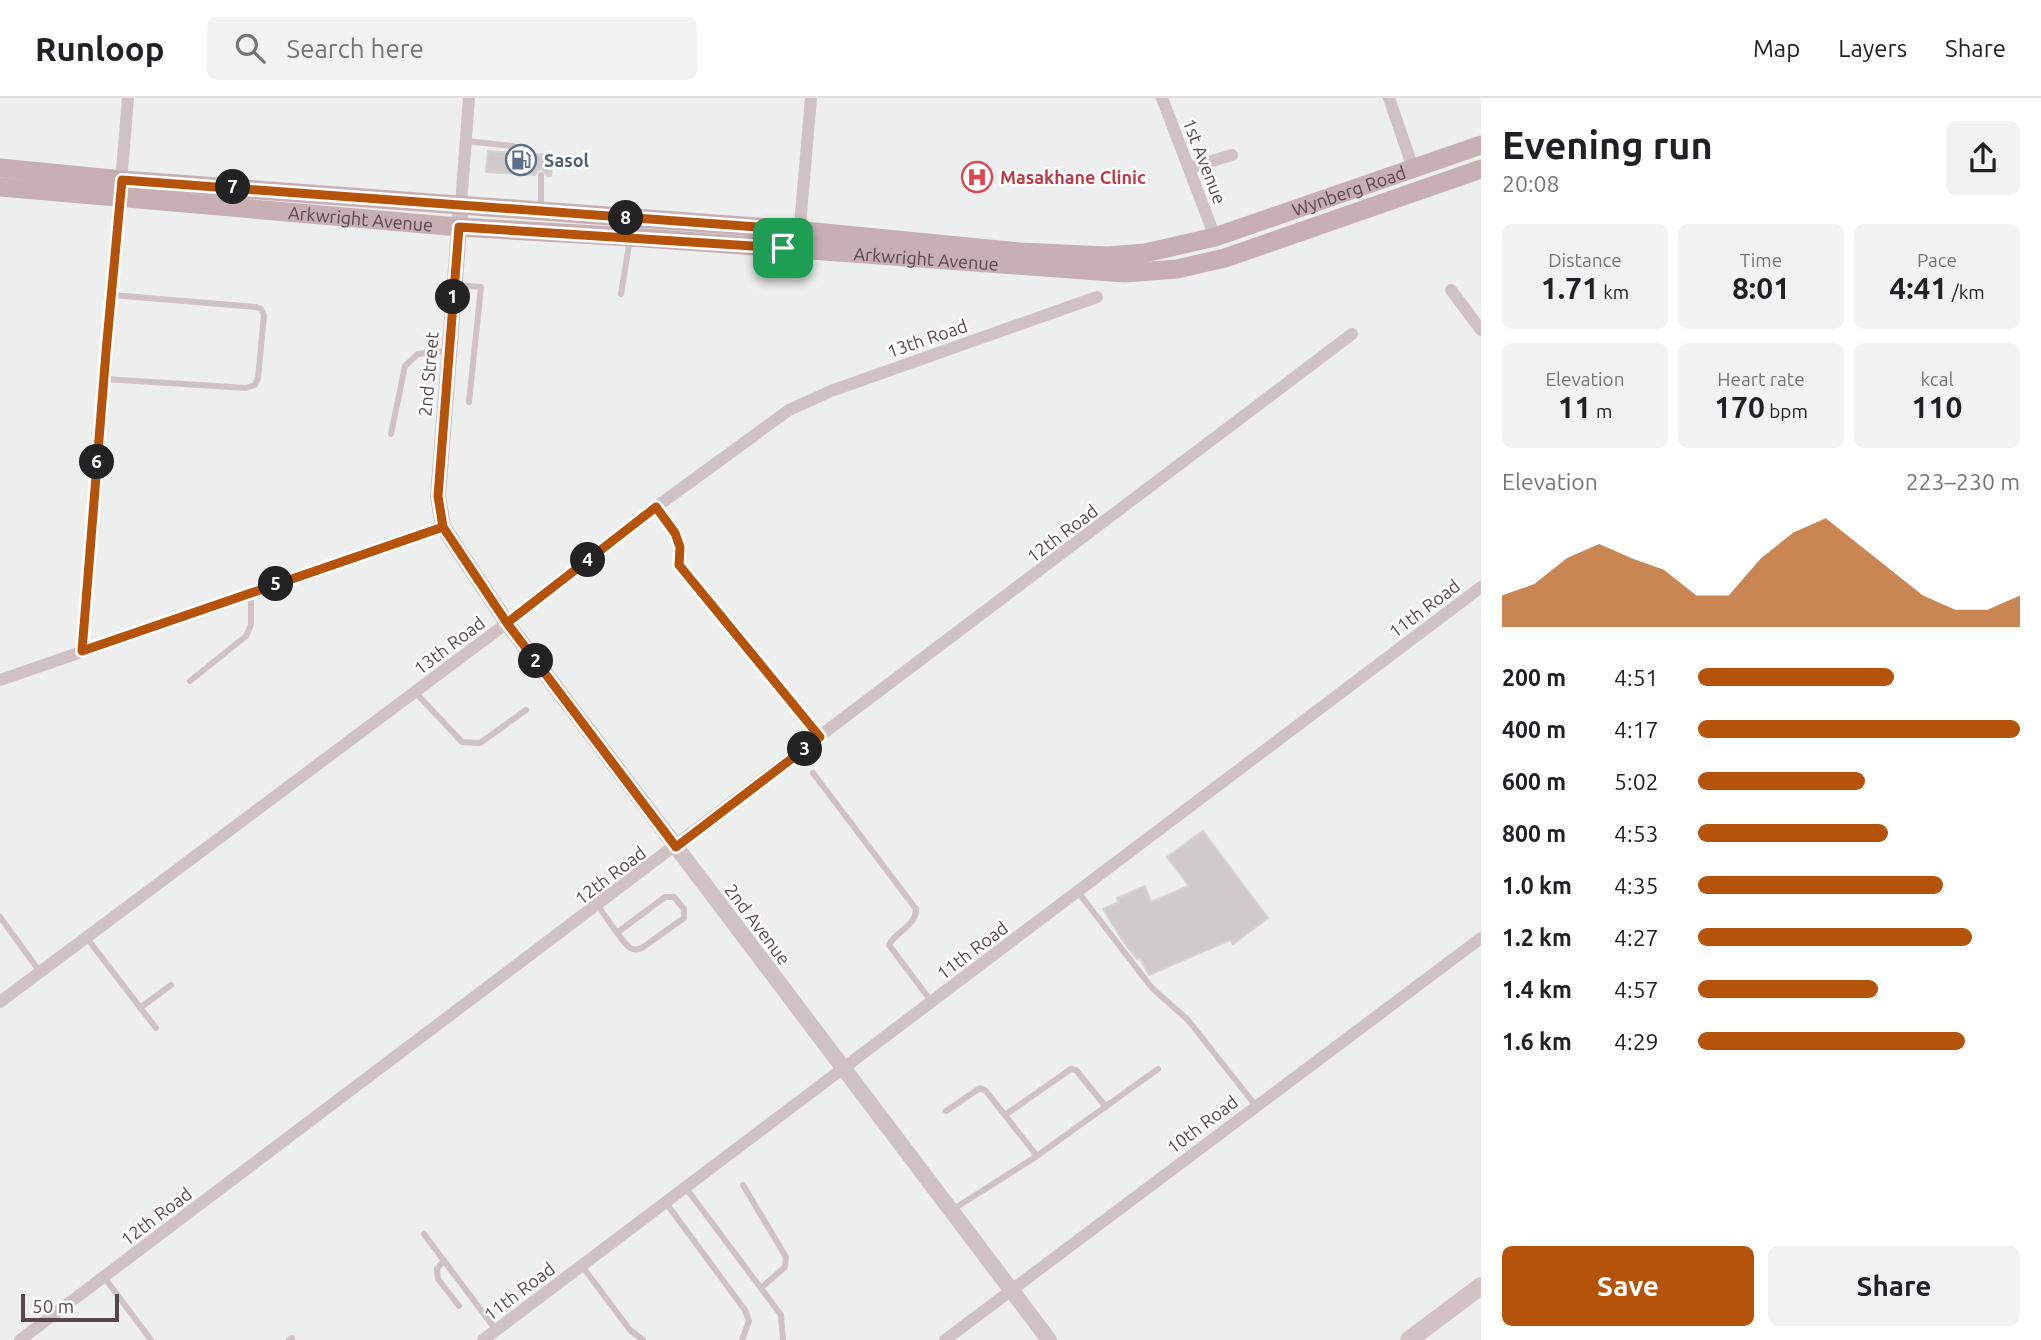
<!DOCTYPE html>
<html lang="en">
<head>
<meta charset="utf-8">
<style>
  :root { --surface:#fff; --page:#f2f2f2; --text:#202124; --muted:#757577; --line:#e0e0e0; --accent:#b45309 }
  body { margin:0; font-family:Ubuntu,sans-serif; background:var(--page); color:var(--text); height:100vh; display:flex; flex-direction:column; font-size:26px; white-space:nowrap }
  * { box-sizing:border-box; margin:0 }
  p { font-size:23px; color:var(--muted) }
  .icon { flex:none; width:38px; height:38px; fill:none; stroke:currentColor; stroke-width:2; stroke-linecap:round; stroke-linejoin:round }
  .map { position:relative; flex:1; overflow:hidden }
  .panel { display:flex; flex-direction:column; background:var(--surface); width:560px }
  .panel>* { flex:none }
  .scale { position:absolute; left:21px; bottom:18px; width:98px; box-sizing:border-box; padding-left:7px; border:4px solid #57474a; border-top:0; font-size:19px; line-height:24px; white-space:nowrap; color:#57474a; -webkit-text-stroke:5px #fff; paint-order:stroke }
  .pin { position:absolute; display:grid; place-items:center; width:60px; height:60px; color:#fff; margin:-30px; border-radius:14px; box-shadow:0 4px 10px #0006 }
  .km { position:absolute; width:35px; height:35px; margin:-18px; border-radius:50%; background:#222; color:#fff; font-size:19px; line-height:35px; text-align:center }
  .round { display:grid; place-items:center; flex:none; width:74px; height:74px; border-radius:10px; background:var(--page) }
  .summary { display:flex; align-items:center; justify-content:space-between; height:119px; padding:0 21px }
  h1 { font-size:38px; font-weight:700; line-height:52px }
  .metrics { display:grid; grid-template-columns:repeat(3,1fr); gap:10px; height:119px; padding:7px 21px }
  .metrics div { display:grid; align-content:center; border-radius:10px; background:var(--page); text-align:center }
  .metrics b { font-size:30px; font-weight:700 }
  .metrics small { font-size:19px; font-weight:400 }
  .metrics p { font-size:19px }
  .chart { height:196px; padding:14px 21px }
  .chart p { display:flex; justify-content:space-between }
  .chart svg { width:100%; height:126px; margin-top:7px; fill:var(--accent); opacity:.7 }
  .cta { display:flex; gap:14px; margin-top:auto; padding:14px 21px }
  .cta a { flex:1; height:80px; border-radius:10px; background:var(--accent); color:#fff; font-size:28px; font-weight:700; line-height:80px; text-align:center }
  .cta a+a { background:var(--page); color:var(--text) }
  ul { padding:0 21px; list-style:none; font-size:23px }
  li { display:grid; grid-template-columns:112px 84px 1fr; align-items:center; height:52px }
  li i { height:18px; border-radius:9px; background:var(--accent) }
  header { display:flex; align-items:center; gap:42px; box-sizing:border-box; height:98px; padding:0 35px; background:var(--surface); border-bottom:2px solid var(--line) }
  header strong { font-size:33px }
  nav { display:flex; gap:38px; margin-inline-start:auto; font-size:24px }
  .search { width:490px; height:63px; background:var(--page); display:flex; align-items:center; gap:18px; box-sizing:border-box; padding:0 24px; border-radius:10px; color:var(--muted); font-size:26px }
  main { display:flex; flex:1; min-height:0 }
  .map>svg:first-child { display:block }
  .building { fill:#d1cacb; stroke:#d7d1d1; stroke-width:2 }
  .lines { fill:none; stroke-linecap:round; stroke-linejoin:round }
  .service { stroke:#d0c1c4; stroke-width:6 }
  .minor { stroke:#d0c1c4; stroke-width:12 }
  .tertiary { stroke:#d0c1c4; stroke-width:16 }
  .secondary { stroke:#d3c1c3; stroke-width:18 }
  .primary { stroke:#c8afb3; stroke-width:19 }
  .route-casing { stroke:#fff; stroke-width:14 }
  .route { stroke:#b45309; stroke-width:9 }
  .labels { text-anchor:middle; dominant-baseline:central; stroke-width:5; stroke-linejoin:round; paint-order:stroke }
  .service-label { font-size:18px; font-weight:bold; fill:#4e5e75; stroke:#fff; text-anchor:start }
  .street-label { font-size:18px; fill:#57474a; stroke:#fff }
  .health-label { font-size:18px; font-weight:bold; fill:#be3a42; stroke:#fff; text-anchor:start }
</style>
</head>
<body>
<header>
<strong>Runloop</strong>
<div class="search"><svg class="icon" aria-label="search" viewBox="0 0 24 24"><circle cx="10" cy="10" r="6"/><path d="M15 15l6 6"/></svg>Search here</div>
<nav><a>Map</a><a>Layers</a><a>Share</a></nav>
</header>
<main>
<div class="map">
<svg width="1481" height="1242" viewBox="0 0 1481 1242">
  <rect width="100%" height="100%" fill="#ecefed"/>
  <!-- building -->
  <path class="building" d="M488,53L514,55L529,62L535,56L553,57L551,78H547L542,71L538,72L535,77L486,74Z
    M1203,733L1268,820L1233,846L1230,842L1149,877L1140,860L1137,861L1123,843L1103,811L1119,804L1117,800L1145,788L1151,804L1189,788L1167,759Z"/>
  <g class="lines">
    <!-- service -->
    <path class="service" d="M466,43L513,48L529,56
      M541,110V77
      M455,187L481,189L469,304
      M621,196L630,141
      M105,281L246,290L255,287L258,280L264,217L261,211L256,209L112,197
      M391,336L405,268L418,256L447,253
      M656,409L675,435L680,449L679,467L820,639
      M190,583L246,538L251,527V495
      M415,594L462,644L480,645L526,612
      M813,675L916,811C917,827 896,833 889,847L931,903
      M1078,794L1152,890L1188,922L1256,1008
      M598,808C606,818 620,842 630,850C635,853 637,851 642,850L684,820V811L674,799H665L618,834
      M0,819L40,874
      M86,839L156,930
      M140,910L171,887
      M946,1013L980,990L986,993L1037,1058
      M1005,1017L1071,971L1076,972L1106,1009
      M743,1087L786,1159L785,1169L761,1190
      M686,1090L781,1217L783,1242
      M666,1105L745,1212L749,1223L742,1242
      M952,1112L1034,1060L1158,971
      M424,1136L496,1232
      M444,1162L437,1171L438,1181L459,1208
      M582,1168L630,1232L643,1242
      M104,1179L151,1242
      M289,1242L292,1240"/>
    <!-- minor -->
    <path class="minor" d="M1162,0L1215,139
      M1389,0L1413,70
      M1189,70L1232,57
      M461,106L469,0
      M799,139L811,0
      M1451,192L1481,232
      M82,553L128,0
      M0,582L443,429
      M0,904L507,525L656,409L789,312L831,293L1097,199
      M20,1242L1352,236
      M483,1242L1481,489
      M945,1242L1481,840"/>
    <!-- tertiary -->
    <path class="tertiary" d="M461,106L438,398L443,429L507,525L1049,1242"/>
    <!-- secondary -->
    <path class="secondary" d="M1409,1242L1481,1188"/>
    <!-- primary -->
    <g class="primary">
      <path id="s1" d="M0,70L123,82L784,131L1020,154L1107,158L1145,155L1215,139L1481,47"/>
      <path id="s2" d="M0,89L459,129L630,139L1125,175L1177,171L1225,160L1481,71"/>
    </g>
  </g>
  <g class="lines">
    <!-- route casing -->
    <g class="route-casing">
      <path id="route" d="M783,150L459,129L438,398L443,429L507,525L676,749L820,639L679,467L680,449L675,435L656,409L507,525L443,429L82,553L106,254L122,82L799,132L798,151L783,150"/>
    </g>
    <!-- route -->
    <use href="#route" class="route"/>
  </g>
  <!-- icons -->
  <defs>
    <g id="fuel-ring" transform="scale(1.575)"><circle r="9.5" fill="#fff" stroke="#5c6f8a" stroke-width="1.5"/><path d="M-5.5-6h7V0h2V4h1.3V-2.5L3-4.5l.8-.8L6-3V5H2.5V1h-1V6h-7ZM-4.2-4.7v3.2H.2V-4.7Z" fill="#5c6f8a"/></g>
    <g id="hospital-ring" transform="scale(1.575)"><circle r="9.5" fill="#fff" stroke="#e0444e" stroke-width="1.5"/><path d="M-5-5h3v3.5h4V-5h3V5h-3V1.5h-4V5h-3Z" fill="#e0444e"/></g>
  </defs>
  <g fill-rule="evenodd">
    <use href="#fuel-ring" x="521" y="62"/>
    <use href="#hospital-ring" x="977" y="79"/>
  </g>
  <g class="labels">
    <!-- service labels -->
    <g class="service-label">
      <text x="544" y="62">Sasol</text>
    </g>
    <!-- street labels -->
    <g class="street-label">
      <text transform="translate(1205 63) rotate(69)">1st Avenue</text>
      <text stroke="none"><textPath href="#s1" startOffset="1362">Wynberg Road</textPath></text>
      <text stroke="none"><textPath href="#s2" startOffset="362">Arkwright Avenue</textPath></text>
      <text stroke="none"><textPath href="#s2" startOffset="929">Arkwright Avenue</textPath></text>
      <text transform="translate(927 240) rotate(-19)">13th Road</text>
      <text transform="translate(428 276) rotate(-85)">2nd Street</text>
      <text transform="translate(1062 435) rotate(-37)">12th Road</text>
      <text transform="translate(1424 510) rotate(-37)">11th Road</text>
      <text transform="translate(449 547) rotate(-37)">13th Road</text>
      <text transform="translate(610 777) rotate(-37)">12th Road</text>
      <text transform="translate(758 826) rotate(53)">2nd Avenue</text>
      <text transform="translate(972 852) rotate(-37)">11th Road</text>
      <text transform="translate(1202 1026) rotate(-37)">10th Road</text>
      <text transform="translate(156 1118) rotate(-37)">12th Road</text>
      <text transform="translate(519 1193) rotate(-37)">11th Road</text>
    </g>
    <!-- health labels -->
    <g class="health-label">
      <text x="1000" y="79">Masakhane Clinic</text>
    </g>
  </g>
</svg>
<div class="scale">50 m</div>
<div class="pin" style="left:783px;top:150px;background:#1e9e55"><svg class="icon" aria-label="arrive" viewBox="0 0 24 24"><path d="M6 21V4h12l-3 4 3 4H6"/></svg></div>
<b class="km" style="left:453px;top:199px">1</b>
<b class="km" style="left:536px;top:563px">2</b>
<b class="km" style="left:805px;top:651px">3</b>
<b class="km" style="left:588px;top:462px">4</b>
<b class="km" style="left:276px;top:486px">5</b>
<b class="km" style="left:97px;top:364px">6</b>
<b class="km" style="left:233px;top:89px">7</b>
<b class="km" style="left:626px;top:120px">8</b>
</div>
<section class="panel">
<div class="summary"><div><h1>Evening run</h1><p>20:08</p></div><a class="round"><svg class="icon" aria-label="share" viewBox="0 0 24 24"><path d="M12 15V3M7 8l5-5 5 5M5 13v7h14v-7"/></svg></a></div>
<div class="metrics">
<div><p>Distance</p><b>1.71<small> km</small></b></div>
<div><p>Time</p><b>8:01</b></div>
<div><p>Pace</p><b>4:41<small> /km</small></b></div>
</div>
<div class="metrics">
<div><p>Elevation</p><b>11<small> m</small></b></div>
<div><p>Heart rate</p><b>170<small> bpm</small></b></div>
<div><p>kcal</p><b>110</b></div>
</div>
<div class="chart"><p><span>Elevation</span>223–230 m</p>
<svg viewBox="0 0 160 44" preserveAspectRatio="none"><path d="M0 44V33L10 29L20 20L30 15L40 20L50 24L60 33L70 33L80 20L90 11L100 6L110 15L120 24L130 33L140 38L150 38L160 33V44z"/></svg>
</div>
<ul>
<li><b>200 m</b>4:51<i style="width:61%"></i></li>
<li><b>400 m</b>4:17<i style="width:100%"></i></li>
<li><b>600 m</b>5:02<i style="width:52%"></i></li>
<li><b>800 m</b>4:53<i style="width:59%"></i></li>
<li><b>1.0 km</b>4:35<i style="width:76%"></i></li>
<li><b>1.2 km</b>4:27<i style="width:85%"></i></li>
<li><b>1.4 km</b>4:57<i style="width:56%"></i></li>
<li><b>1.6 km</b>4:29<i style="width:83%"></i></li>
</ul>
<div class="cta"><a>Save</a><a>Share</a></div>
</section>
</main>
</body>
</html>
